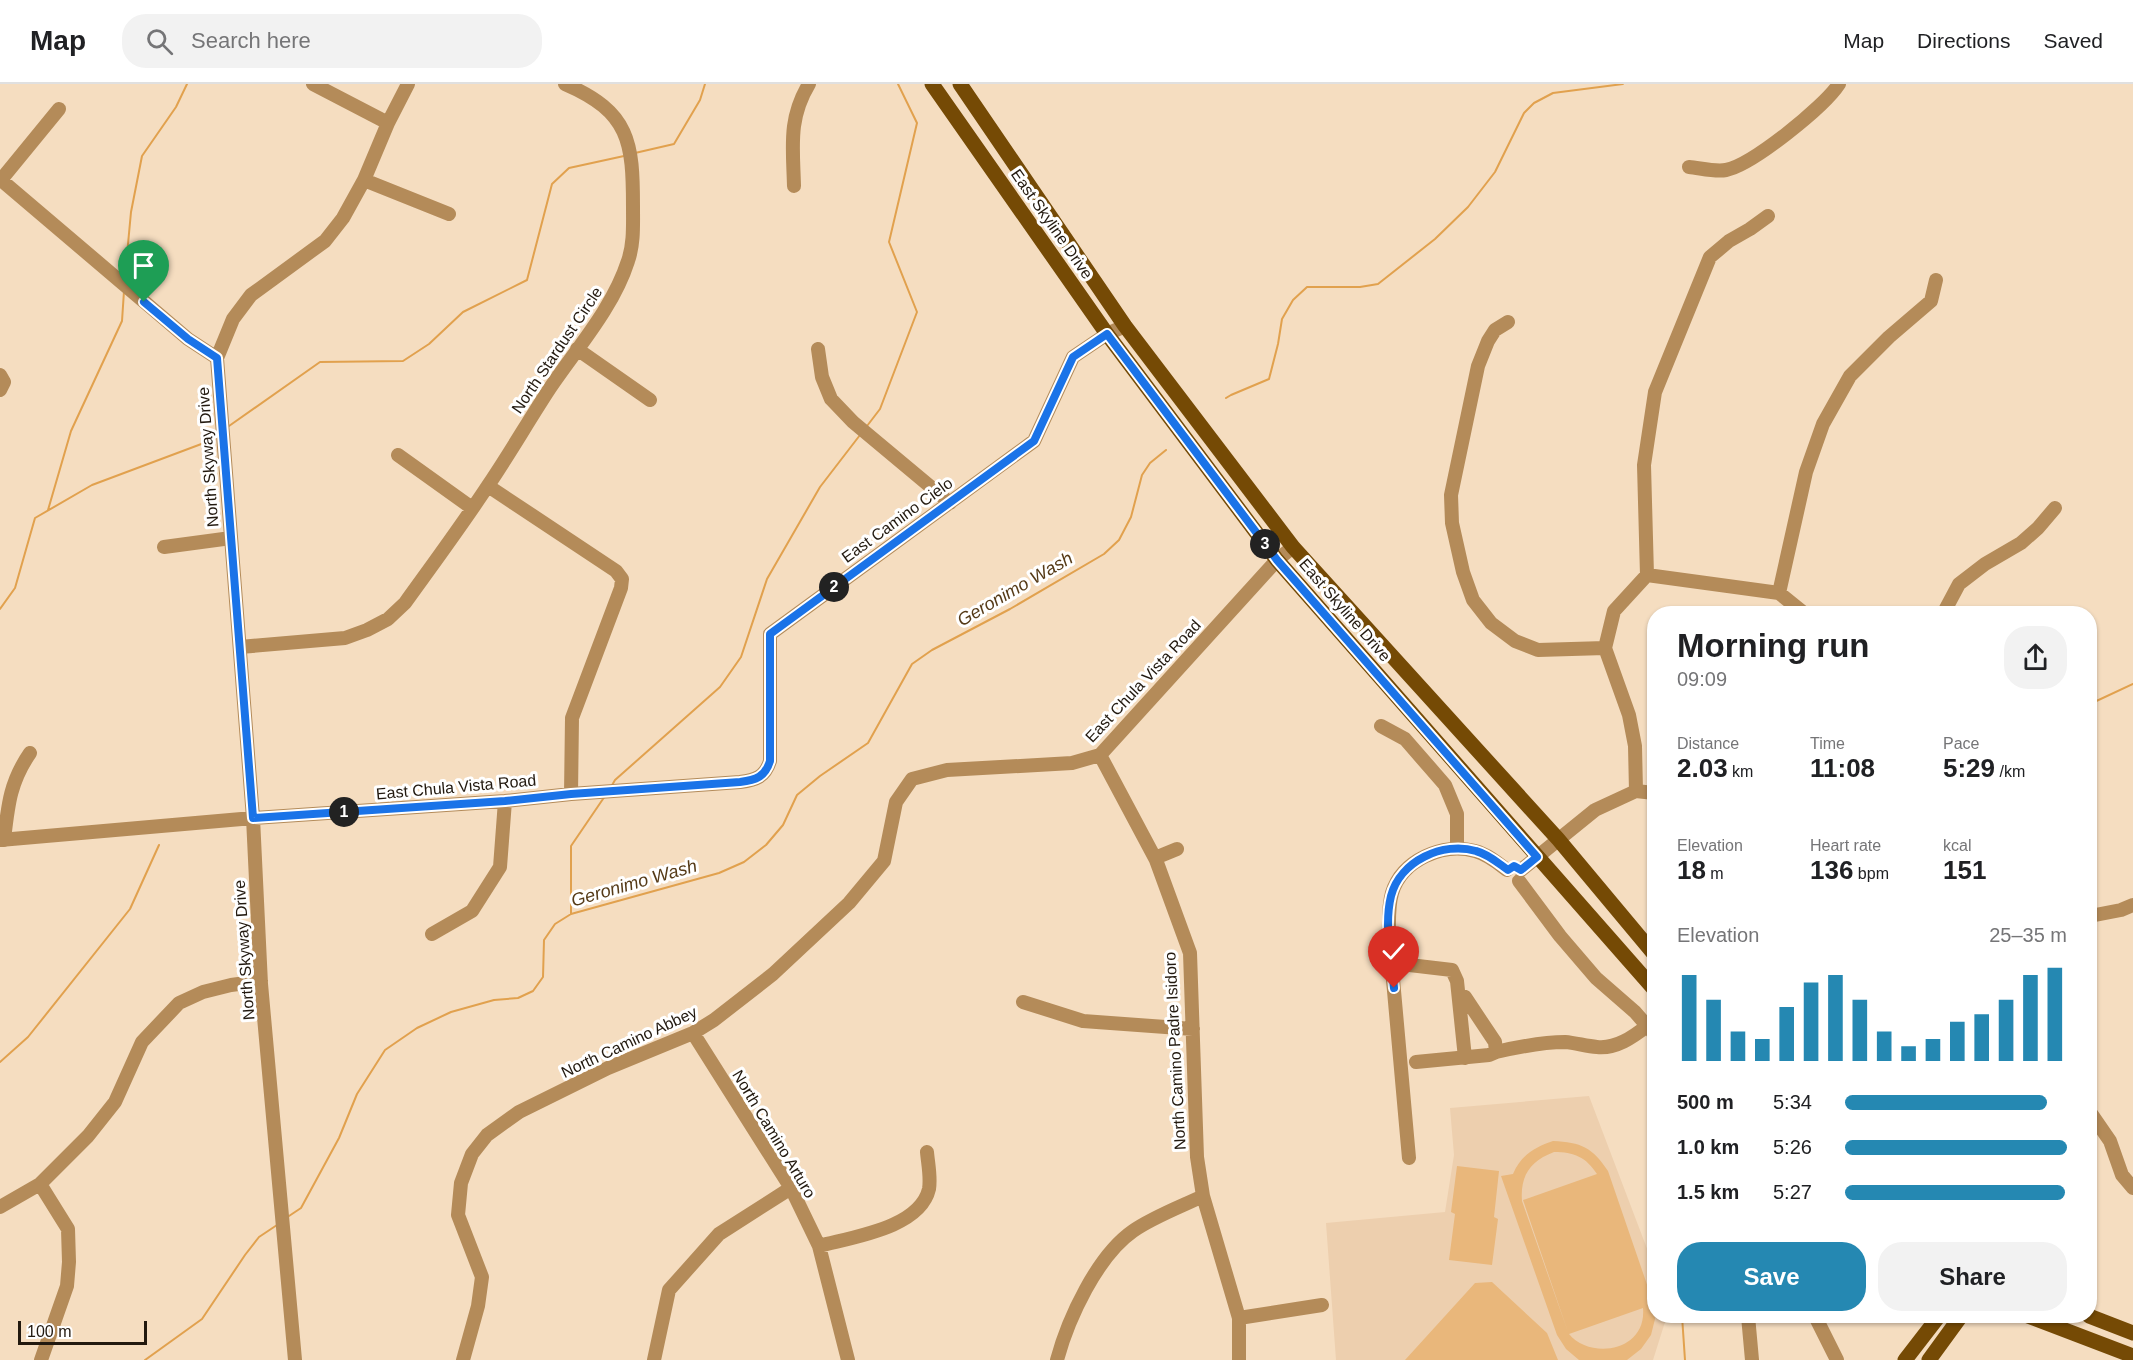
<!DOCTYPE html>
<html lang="en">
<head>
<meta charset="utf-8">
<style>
  :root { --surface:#fff; --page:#f2f2f2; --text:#202124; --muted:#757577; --line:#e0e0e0; --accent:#2588b2 }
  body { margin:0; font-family:Arial,sans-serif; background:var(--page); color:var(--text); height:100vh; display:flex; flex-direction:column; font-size:22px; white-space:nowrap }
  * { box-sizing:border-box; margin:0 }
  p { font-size:20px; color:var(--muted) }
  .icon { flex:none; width:33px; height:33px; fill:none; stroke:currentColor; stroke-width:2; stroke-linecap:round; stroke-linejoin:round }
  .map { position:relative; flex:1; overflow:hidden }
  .sheet { position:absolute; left:1647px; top:522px; width:450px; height:717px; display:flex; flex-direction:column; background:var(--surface); border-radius:24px; box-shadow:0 2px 4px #0004 }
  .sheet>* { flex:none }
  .scale { position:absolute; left:18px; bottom:15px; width:129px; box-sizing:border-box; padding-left:6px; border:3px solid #22190f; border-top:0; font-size:16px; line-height:21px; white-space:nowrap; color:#22190f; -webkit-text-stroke:4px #fff; paint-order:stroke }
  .pin { position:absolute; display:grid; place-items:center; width:51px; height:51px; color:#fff; margin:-62px -26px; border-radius:50% 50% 50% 0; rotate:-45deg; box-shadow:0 0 6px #0007 }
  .pin .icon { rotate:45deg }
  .km { position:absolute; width:30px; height:30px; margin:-15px; border-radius:50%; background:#222; color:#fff; font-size:16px; line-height:30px; text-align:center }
  .round { display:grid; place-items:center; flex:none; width:63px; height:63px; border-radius:24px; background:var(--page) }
  .overview { display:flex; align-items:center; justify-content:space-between; height:102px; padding:0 30px }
  h1 { font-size:33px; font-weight:700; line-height:45px }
  .figures { display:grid; grid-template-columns:repeat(3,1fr); gap:9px; height:102px; padding:6px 30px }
  .figures div { display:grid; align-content:center }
  .figures b { font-size:26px; font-weight:700 }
  .figures small { font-size:16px; font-weight:400 }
  .figures p { font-size:16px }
  .chart { height:168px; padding:12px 30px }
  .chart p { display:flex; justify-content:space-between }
  .chart svg { width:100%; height:108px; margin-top:6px; stroke:var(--accent); stroke-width:6 }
  .button { display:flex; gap:12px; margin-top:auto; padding:12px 30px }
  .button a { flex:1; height:69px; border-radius:24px; background:var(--accent); color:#fff; font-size:24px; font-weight:700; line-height:69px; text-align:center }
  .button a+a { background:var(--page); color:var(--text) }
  ul { padding:0 30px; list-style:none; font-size:20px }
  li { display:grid; grid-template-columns:96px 72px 1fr; align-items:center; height:45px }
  li i { height:15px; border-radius:8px; background:var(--accent) }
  header { display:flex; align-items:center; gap:36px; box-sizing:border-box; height:84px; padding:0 30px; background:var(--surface); border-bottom:2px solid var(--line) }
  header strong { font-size:28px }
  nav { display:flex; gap:33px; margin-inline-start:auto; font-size:21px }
  .search { width:420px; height:54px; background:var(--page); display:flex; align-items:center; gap:15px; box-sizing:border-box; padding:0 21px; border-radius:24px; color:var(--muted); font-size:22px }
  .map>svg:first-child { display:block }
  .built { fill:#edcfae }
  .pitch { fill:#e9b77b; fill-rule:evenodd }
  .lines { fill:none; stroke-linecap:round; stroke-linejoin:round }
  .stream { stroke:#e1a14e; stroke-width:2 }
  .minor { stroke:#b48b59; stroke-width:14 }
  .major { stroke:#754a05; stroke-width:15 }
  .route-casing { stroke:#fff; stroke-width:12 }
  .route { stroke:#1a73e8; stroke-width:8 }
  .labels { text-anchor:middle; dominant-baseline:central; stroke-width:6; stroke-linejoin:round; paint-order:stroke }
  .street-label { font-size:16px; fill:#22190f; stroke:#fff }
  .water-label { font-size:18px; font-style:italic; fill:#563b18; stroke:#fff }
</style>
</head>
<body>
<header>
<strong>Map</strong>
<div class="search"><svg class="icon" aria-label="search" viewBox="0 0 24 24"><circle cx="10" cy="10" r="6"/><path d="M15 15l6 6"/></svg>Search here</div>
<nav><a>Map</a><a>Directions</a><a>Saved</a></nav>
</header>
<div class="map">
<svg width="2133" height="1276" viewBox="0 0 2133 1276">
  <rect width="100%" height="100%" fill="#f5ddc0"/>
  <!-- built -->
  <path class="built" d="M1589,1012L1654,1183V1232H1665V1238L1653,1276H1336L1326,1139L1445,1128L1454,1071L1450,1024Z"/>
  <!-- pitch -->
  <path class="pitch" d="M1553,1057C1581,1058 1593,1064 1608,1087L1653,1218L1655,1235L1651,1251L1641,1265L1627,1276H1579L1566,1265L1557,1251L1501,1092L1513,1090C1521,1071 1535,1063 1553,1057ZM1554,1068C1574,1068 1586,1073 1597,1090L1523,1116L1568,1248L1522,1117C1520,1092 1530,1077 1554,1068ZM1643,1224C1647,1268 1590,1276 1569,1250Z
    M1457,1082L1499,1087L1494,1133L1498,1135L1492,1181L1449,1176L1455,1130L1451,1128Z
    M1492,1198L1547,1249L1558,1276H1405L1475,1199Z"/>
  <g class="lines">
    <!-- stream -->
    <path class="stream" d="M635,69L674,60L700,16L705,0
      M125,192L131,128L142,72L176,23L187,0
      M1226,314L1231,311L1269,295L1278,260L1282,235L1293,216L1307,203H1360L1378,200L1435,155L1468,123L1495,88L1524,29L1534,19L1553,9L1623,0
      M229,342L320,278L403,277L429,260L463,228L527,196L552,100L569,84L624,72
      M867,342L880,325L917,228L889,158L917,39L898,0
      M48,426L71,347L122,237L124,207
      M0,525L15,504L35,434L92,401L204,359L217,350
      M2090,620L2133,600
      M611,703L615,696L720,603L741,573L767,495L820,403L860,351
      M571,830V762L605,712
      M0,978L28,953L130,825L159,761
      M289,1132L301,1124L339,1054L357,1010L385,966L417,944L451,928L494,916L518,914L533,907L543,893L544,856L555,840L571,830L719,789L744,778L766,761L783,741L797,711L820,692L868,659L912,580L932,566L1010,525L1104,470L1119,456L1131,433L1142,391L1150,379L1166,366
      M1682,1232L1685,1276
      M145,1276L202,1235L245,1171L259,1153L277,1141"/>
    <!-- minor -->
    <path class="minor" d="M313,0L388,39
      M1689,83C1700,84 1715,88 1726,86C1752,81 1824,23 1839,0
      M0,95L188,255L217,274
      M364,96L449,130
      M0,97L59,25
      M794,102C793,63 788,35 809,0
      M1508,238L1495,246L1488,257L1478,282L1451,411L1452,439L1463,488L1473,516L1491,539L1515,557L1538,566L1605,564
      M577,265L650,316
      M818,265L822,293L831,315L853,338L950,419
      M0,291L4,298L0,306
      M398,371L472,424
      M488,402L616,487L622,495L621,504L572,634L571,710
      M164,463L231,454
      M1647,491L1644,381L1655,308L1710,173L1729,157L1750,145L1768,132
      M1647,491L1779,509L1805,530
      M1779,509L1806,388L1823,340L1850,292L1889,253L1931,217L1936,196
      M1943,530L1959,500L1985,480L2021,459L2038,444L2055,424
      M240,563L345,554L367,546L388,535L405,519C433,480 462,441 489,400C510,369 529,336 550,304C577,264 613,224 628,177C634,160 633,141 633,123C633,58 630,28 565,0
      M1381,642L1405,655L1445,701L1457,730V764
      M1100,671L1156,776L1190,869L1197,1073L1203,1112L1239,1234V1276
      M1636,707L1635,662L1629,631L1605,564L1614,527L1647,491
      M0,756L253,734L505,717L571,710L740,698C756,696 765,693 770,677V550L1034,357L1073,273L1107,250L1125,242
      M4,756C8,721 10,698 30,669
      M1155,774L1177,765
      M1521,786L1595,726L1636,707L1654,709
      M1519,797L1560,852L1596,894L1635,928L1654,950
      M2090,832L2121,826L2133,821
      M432,850L472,827L500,783L505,717
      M1392,881L1401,880L1452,886L1457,897L1465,974
      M1459,911L1465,913L1495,958L1496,968
      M1023,918L1083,937L1193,945
      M693,949L791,1104L819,1162L848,1276
      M1416,978L1489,971L1496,968C1518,963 1542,958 1565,958C1576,959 1586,962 1597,963C1616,965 1633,953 1647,942
      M2090,1028L2110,1057L2122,1091L2133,1104
      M1409,1074L1389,851C1389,837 1388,823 1392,809C1402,776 1443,758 1475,767C1487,770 1498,779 1507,786
      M40,1100L68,1145L69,1178L67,1202L41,1276
      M0,1123L40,1100L88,1052L115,1018L142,958L179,919L203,908L231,901L261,897
      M819,1162C852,1153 920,1144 929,1105C931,1093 928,1080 927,1068
      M1748,1232L1752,1276
      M1815,1232L1837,1276
      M1239,1234L1322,1221
      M295,1276L261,900L253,734L217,274L233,235L251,211L325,157L343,134L364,96L388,39L408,0
      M463,1276L478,1222L482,1193L458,1131L461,1099L472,1070L487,1051L519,1028L608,984L693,949L714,936L773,890L849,819L884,777L896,718L912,695L947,686L1072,679L1100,671L1277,476L1293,463
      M654,1276L669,1206L719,1150L791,1104
      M1057,1276C1068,1235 1097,1172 1133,1147C1153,1133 1180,1123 1203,1112"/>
    <!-- major -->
    <path class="major" d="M932,0L1107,250L1277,476L1654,905
      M960,0L1125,242L1293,463L1558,755L1654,870
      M2028,1232L2133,1272
      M2089,1232L2133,1249
      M1905,1276L1939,1232
      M1929,1276L1961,1232"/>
  </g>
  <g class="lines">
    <!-- route casing -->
    <g class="route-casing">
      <path id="route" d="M144,218L188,255L217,274L253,734L505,717L571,710L740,698C756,696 765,693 770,677V550L1034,357L1073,273L1107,250L1277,476L1537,773L1521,786L1514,782L1508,786C1498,779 1488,770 1476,767C1443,757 1400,777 1391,812C1384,841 1391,874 1394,904"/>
    </g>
    <!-- route -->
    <use href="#route" class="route"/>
  </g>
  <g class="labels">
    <!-- street labels -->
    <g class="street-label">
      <text transform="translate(1052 140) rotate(55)">East Skyline Drive</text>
      <text transform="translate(557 266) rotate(-56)">North Stardust Circle</text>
      <text transform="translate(208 373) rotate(-94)">North Skyway Drive</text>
      <text transform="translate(897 436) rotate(-36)">East Camino Cielo</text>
      <text transform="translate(1345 526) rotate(49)">East Skyline Drive</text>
      <text transform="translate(1143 597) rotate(-47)">East Chula Vista Road</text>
      <text transform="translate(456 703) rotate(-5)">East Chula Vista Road</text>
      <text transform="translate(244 866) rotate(-94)">North Skyway Drive</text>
      <text transform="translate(629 958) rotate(-25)">North Camino Abbey</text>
      <text transform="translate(1175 967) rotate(-93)">North Camino Padre Isidoro</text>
      <text transform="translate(774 1050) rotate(59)">North Camino Arturo</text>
    </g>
    <!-- water labels -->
    <g class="water-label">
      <text transform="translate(1015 505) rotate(-30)">Geronimo Wash</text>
      <text transform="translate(634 799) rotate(-16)">Geronimo Wash</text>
    </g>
  </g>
</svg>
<div class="scale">100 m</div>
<div class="pin" style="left:144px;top:218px;background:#1e9e55"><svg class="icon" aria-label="arrive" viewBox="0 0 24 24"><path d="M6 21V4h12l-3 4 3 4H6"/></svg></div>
<div class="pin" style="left:1394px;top:904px;background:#d93025"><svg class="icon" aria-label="check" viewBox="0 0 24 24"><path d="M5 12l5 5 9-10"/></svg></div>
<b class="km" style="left:344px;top:728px">1</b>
<b class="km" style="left:834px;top:503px">2</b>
<b class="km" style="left:1265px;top:460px">3</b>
<section class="sheet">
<div class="overview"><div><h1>Morning run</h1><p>09:09</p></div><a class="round"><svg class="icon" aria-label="share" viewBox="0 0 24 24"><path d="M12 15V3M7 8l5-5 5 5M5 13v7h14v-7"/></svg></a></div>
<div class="figures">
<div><p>Distance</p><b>2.03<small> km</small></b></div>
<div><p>Time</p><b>11:08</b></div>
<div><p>Pace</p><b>5:29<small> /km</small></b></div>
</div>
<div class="figures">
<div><p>Elevation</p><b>18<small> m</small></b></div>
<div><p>Heart rate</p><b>136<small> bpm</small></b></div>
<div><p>kcal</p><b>151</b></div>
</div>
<div class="chart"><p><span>Elevation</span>25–35 m</p>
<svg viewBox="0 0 160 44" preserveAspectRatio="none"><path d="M5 44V9M15 44V19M25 44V32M35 44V35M45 44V22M55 44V12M65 44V9M75 44V19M85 44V32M95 44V38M105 44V35M115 44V28M125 44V25M135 44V19M145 44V9M155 44V6"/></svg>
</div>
<ul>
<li><b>500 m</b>5:34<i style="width:91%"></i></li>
<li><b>1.0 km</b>5:26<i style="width:100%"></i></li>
<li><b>1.5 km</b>5:27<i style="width:99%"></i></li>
</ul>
<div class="button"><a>Save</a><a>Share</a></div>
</section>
</div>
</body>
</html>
